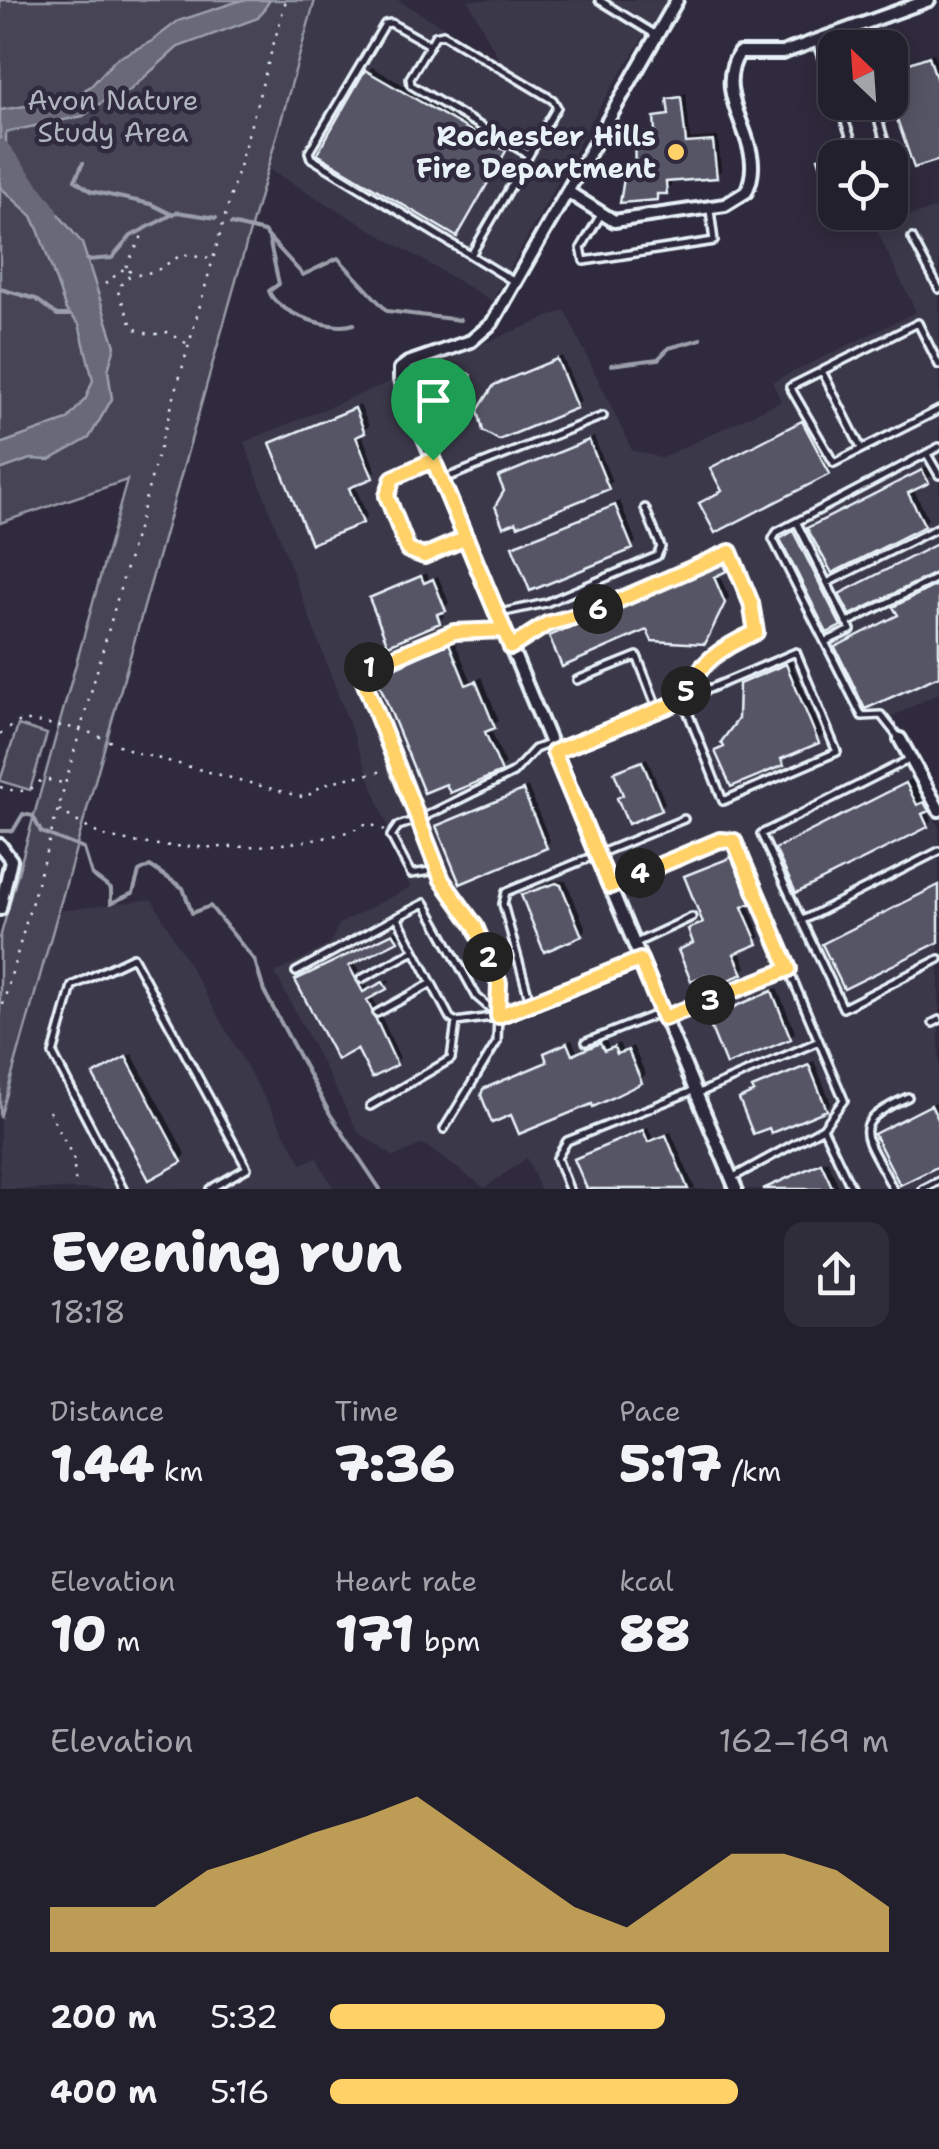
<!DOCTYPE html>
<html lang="en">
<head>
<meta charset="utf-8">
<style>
  :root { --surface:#23202e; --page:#2f2d3a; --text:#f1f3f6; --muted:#a3a3aa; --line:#403e4a; --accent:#ffd166 }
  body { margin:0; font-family:"Shantell Sans",sans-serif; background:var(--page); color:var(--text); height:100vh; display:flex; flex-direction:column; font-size:38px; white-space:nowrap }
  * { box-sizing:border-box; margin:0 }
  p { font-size:32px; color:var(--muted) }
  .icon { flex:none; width:55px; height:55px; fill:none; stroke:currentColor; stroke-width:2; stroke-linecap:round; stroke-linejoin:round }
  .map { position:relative; height:1189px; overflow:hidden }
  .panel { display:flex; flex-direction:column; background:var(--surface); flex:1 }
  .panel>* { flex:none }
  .needle { width:65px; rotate:335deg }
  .controls { position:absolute; left:818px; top:30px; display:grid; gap:20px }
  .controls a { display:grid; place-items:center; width:90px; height:90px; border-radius:20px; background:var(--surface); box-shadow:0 5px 25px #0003,0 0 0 2px var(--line); font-size:50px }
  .pin { position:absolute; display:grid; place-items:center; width:85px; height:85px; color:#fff; margin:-102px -42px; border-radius:50% 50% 50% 0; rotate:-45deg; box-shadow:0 0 10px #0007 }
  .pin .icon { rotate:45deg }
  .km { position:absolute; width:50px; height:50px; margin:-25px; border-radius:50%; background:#222; color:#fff; font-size:28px; line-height:50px; text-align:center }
  .round { display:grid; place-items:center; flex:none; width:105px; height:105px; border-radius:20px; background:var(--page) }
  .headline { display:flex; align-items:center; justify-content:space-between; height:170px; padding:0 50px }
  h1 { font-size:55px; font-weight:800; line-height:75px }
  .metrics { display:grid; grid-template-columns:repeat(3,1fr); gap:15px; height:170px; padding:10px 50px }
  .metrics div { display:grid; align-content:center }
  .metrics b { font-size:50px; font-weight:800 }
  .metrics small { font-size:28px; font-weight:400 }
  .metrics p { font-size:28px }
  .chart { height:280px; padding:20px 50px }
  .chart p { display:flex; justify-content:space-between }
  .chart svg { width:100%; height:180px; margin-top:10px; fill:var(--accent); opacity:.7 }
  ul { padding:0 50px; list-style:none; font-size:32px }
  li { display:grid; grid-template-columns:160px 120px 1fr; align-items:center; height:75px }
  li i { height:25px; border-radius:12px; background:var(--accent) }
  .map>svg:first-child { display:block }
  .built { fill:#3b3749 }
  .green { fill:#464455; stroke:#979aa6; stroke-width:2.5 }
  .water { fill:#696978; stroke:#9c9fab; stroke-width:2.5 }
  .shadow { fill:#0007 }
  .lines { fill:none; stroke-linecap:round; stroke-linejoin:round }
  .stream { stroke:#9c9fab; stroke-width:4 }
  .river { stroke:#696978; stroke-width:20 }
  .building { fill:#575565; stroke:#e8f1f8; stroke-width:2.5 }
  .service-casing { stroke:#e8f1f8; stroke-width:12 }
  .minor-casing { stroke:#e8f1f8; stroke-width:18 }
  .path { stroke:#e8f1f8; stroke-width:2.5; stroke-dasharray:2.5 8; stroke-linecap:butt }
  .service { stroke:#2f2a3d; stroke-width:5 }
  .minor { stroke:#2f2a3d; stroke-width:10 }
  .route-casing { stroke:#fff; stroke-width:20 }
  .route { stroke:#ffd166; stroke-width:12 }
  .poi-dot { fill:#ffd166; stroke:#2f2a3d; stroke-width:4 }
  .labels { text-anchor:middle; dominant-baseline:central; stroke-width:9; stroke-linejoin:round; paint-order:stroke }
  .park-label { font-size:28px; fill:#afb4bf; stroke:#2f2a3d }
  .poi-label { font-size:28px; font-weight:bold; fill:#e8f1f8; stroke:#2f2a3d; text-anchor:end }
</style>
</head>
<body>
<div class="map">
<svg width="939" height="1189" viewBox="0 0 939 1189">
  <rect width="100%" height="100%" fill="#2f2a3d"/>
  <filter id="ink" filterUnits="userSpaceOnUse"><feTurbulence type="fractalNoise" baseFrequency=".01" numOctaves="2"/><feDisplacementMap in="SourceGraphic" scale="20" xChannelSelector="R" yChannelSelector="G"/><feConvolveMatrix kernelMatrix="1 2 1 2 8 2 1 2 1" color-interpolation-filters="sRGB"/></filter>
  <g filter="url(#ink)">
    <!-- built -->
    <path class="built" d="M315,0H398L499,60L468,0H667L599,108L492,301L268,169Z
      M939,207V693L884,721L939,827V1189H540L527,1158L485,1188L423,1144L394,1157L358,1132L275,973L330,944L339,924L410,887L244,442L565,310L632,450L661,458L781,401L772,382L916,312L875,227Z
      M152,899L302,1164L316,1157L334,1189H0V1118L59,911Z"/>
    <!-- green -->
    <path class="green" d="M0,0H315L0,1118V938L127,480L0,523Z
      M18,725L47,734L30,790L0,781Z"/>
    <!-- water -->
    <path class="water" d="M242,0H270L258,18L178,47L128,92L107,99L83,116L6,132V152L27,188L58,214L82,243L115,346L108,370L112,399L89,438L50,460L30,459L0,470V444L67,420L86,398L93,380L79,324L66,310L39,232L32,216L0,187V110L70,99L91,86L116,59L152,41L178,21Z"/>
    <!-- shadow -->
    <path class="shadow" d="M934,53L939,69V157L890,91V68Z
      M372,67L509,145L461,228L367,72Z
      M686,93L690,139L718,137L721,170L716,175L671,179V186L656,198L627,173L638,167L636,135L657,128L656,118L671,111L670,99Z
      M562,356L581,401L576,406L496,386Z
      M360,405L369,426L361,432L376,471L354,483L367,516L362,521L272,444Z
      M808,417L834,467L828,472L703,503L724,490L713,468L718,463Z
      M594,437L612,482L607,487L507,491L501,478L506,473Z
      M928,467L932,476L913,488L928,519L923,524L810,529Z
      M620,501L636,542L631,547H515Z
      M799,527L845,619L828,629L785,537Z
      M728,559L731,564L718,572L729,597L704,641L649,627L552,637Z
      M427,573L429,580L438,576L449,603L441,610L444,616L439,621L372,598Z
      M454,640L472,682L482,677L499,721L490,727L505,764L500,769L379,677Z
      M791,661L823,736L786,754L782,763L718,751L740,720L741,685Z
      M647,758L665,803L660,808L625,793L617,773Z
      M912,779L923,802L930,798L933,803L927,809L932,820L927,825L778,849Z
      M528,787L550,841L545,846L439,826Z
      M738,853L755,896L747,902L761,937L739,949L746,967L741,972L708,971L681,950L695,941L691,930L705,921L687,877Z
      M552,881H566L586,929L581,934L524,896Z
      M939,885V939L825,944L830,939Z
      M399,929L401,934L396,939L354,961L369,989L389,979L390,982L371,994L400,1058L395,1063L358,1046L298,981Z
      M777,988L795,1032L790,1037L710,1019Z
      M572,1040L577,1052L606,1040L609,1048L619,1043L623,1051L633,1046L646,1075L593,1100L512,1112L485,1090L549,1060L547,1054L552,1049Z
      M132,1054L186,1155L181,1160L96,1075Z
      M814,1061L831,1103L826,1108L742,1099L760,1084Z
      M936,1102L939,1163L877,1134L882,1129Z
      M648,1127L653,1139L671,1132L695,1189H590L577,1159Z
      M827,1160L840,1189H781L779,1184L784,1179Z"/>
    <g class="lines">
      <!-- stream -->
      <path class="stream" d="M83,163L75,180L90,191L151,204L173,215
        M231,224L264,232L303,275L338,258L387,311L460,320
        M269,239L279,284L269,291C276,313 332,332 354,324
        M87,260L112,258L131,236L177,212L216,218
        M0,289L36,299L57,315H69
        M611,365L658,359L669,348L701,339
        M0,831H13L23,814L33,816L41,832L84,849L92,875L111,889V903L133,893L139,872L150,866L183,888L192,913L210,906L255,961L264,991L330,1114L380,1189"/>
      <!-- river -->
      <path class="river" d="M0,150L48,213"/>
    </g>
    <!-- building -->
    <path class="building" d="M929,56L939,87V160L914,168L890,99V70Z
      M365,70L506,151L457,237L317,154Z
      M681,97L686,143L713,141L717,178L666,182L667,194H657V200L620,203L625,172L635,171L634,134L655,132L654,117L669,115L667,99Z
      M835,152V166L822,170L818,158Z
      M557,359L577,408L499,440L483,431L478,410L494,385Z
      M355,408L365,433L356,437L373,478L349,488L363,523L311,544L270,443Z
      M802,421L830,474L715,533L699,503L722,491L710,468Z
      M589,440L609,489L518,526L516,522L503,527L495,506L504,491L498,477Z
      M922,470L929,483L908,493L925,526L832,573L807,528Z
      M615,505L633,549L530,591L512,546Z
      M793,531L841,626L827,633L780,539Z
      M939,543V571L850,615L839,594Z
      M723,562L727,571L714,577L725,603L705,644L652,641L647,630L562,667L549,636Z
      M421,576L424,583L433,579L446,611L437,614L440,623L388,645L369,598Z
      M939,584V676L865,709L835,647L898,615L893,607Z
      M449,643L466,685L476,681L495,728L485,732L502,772L450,793L446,784L424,793L376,676Z
      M786,664L819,743L781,759L784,765L731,787L715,751L724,747L721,742L738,719L739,684Z
      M642,761L662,810L628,824L617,798L623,795L614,772Z
      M906,783L917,805L924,802L929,811L922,814L928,827L796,893L775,849Z
      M523,790L547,848L460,884L436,826Z
      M732,857L752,903L742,907L758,944L734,954L743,974L711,987L706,975L691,981L678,950L693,943L688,929L703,923L684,876Z
      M556,883L561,885L582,936L544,952L521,895Z
      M939,885V942L844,989L822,944Z
      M393,933L398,941L349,966L363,992L383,982L387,989L367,1000L397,1065L372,1078L357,1049L337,1060L295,980Z
      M772,991L791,1039L726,1065L707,1018Z
      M567,1043L572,1055L600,1043L604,1051L614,1047L617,1054L628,1050L642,1083L593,1107L592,1104L519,1134L511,1115L492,1123L481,1095L483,1089L547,1062L544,1053Z
      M126,1057L182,1162L149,1180L93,1075Z
      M809,1065L827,1110L771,1133L769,1128L753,1134L739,1099L754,1092L752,1088Z
      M931,1105L939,1121V1166L900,1185L874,1134Z
      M643,1130L648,1142L666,1135L688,1189H587L574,1159Z
      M821,1163L833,1189H763Z"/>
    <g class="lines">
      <!-- service casing -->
      <g class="service-casing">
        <path id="service" d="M599,0L656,35
          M848,31L854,48
          M443,34L553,100L557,107L529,155L411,85L410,78L435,36Z
          M817,44L835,94
          M430,45L391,23L385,24L309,152L311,158L513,281
          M838,102L858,158
          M873,102L890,159
          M602,213L581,248L584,261L714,241L710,210
          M912,238L939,289
          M471,255L529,155
          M939,365L918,323L790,387L834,463L939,410
          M822,371L861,448
          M428,441C456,419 466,415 467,378
          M928,456L939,475
          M432,460L393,478L387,495L409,550L424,556L466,539
          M444,479L603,416
          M797,523L847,623
          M827,583L939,527
          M500,613L546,603L657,556L661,547L645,508
          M825,642L773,539L777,532L939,447
          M513,646L547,624L594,611L730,552L751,603L757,632C721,648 697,663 683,700L723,801L837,752L796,652L683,700
          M577,680L637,656L658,710
          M900,739L881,715L862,716L825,642L851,630L847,623L939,577
          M908,760L761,834L843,1008L939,959
          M437,870L411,874L391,836L398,826L420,819L360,671L454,632L501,630
          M611,885L720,839L734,841L844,1100L823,1128L852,1189
          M425,903L477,997L499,1016L456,1022L450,1018L397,917Z
          M803,920L939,851
          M636,943L692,917
          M296,972L397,917
          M361,979L414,951
          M530,1002L503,904L506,892L684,819
          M377,1013L432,983
          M667,1017L789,969
          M933,1023L939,1020
          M586,1042L662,1012
          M699,1093L819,1041
          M370,1106L451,1059L456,1022
          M444,1129L497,1042L499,983L475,926L442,880L420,819L513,773L535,749L551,743
          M732,1178L823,1128
          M123,1189L53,1054L72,986L133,957L247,1168L210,1189
          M569,1189L557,1158L567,1141L695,1090
          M893,1189C867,1135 844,1126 908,1097
          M923,1189L939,1181"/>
      </g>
      <!-- minor casing -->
      <g class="minor-casing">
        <path id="minor" d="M677,0L492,323L471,341L408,363L400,369V380L736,1189
          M568,192L614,221L725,205L746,192C771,142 709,101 739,53H782L929,0
          M900,739L939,810
          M554,752L683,700
          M0,845L11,860L0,909
          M499,1016L640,961"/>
      </g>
      <!-- path -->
      <path class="path" d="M126,267L144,232
        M105,284L126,267L132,274
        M186,343L168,332L151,335L133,328L117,289L128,277L156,271L181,255L211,258
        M0,734L22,720L81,729L138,753L306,798C328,775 359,779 389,769
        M0,787C18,792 29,795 42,779L64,783
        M59,810C73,818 89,831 105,836C159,853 322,852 367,823L385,830
        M0,1015L286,0
        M49,1111L73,1157L76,1189"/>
      <!-- service -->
      <use href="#service" class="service"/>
      <!-- minor -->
      <use href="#minor" class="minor"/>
    </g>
  </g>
  <g class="lines" filter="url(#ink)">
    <!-- route casing -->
    <g class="route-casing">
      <path id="route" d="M433,460L504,630L454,632L360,671L442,880L475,926L499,983L498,1016L640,960L664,1018L789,969L734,841L720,840L610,886L554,752L683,700C697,663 721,648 756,632L751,603L730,552L594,611L547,624L511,647C496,611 481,575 466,538L424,556L408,550L387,496L393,478L433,460"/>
    </g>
    <!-- route -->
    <use href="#route" class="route"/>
  </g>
  <!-- markers -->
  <circle class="poi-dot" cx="676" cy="152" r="10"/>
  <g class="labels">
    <!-- park labels -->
    <g class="park-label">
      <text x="113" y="100">Avon Nature<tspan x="113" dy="32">Study Area</tspan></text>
    </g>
    <!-- poi labels -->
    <g class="poi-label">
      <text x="656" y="136">Rochester Hills<tspan x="656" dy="32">Fire Department</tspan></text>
    </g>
  </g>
</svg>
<div class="controls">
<a><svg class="needle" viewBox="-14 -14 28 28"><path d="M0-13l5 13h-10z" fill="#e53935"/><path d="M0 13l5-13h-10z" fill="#a3a3aa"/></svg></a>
<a><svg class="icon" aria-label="locate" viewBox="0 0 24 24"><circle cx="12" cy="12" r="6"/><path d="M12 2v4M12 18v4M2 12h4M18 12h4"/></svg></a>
</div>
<div class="pin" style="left:433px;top:460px;background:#1e9e55"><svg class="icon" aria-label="arrive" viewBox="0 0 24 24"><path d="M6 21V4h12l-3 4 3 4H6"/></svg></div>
<b class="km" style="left:369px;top:667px">1</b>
<b class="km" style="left:488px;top:957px">2</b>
<b class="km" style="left:710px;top:1000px">3</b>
<b class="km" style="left:640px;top:873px">4</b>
<b class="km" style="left:686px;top:691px">5</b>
<b class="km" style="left:598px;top:609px">6</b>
</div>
<section class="panel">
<div class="headline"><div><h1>Evening run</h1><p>18:18</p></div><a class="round"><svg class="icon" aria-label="share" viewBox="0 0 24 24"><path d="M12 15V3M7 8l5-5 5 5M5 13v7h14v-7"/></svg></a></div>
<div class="metrics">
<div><p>Distance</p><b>1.44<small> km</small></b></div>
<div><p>Time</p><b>7:36</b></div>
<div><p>Pace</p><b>5:17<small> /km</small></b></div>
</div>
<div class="metrics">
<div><p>Elevation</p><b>10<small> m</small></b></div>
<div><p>Heart rate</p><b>171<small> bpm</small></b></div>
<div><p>kcal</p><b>88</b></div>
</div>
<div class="chart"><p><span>Elevation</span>162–169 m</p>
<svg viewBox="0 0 160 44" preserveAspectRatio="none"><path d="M0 44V33L10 33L20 33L30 24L40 20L50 15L60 11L70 6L80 15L90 24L100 33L110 38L120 29L130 20L140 20L150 24L160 33V44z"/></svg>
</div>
<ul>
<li><b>200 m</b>5:32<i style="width:60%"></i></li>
<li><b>400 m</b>5:16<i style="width:73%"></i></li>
</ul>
</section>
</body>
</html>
